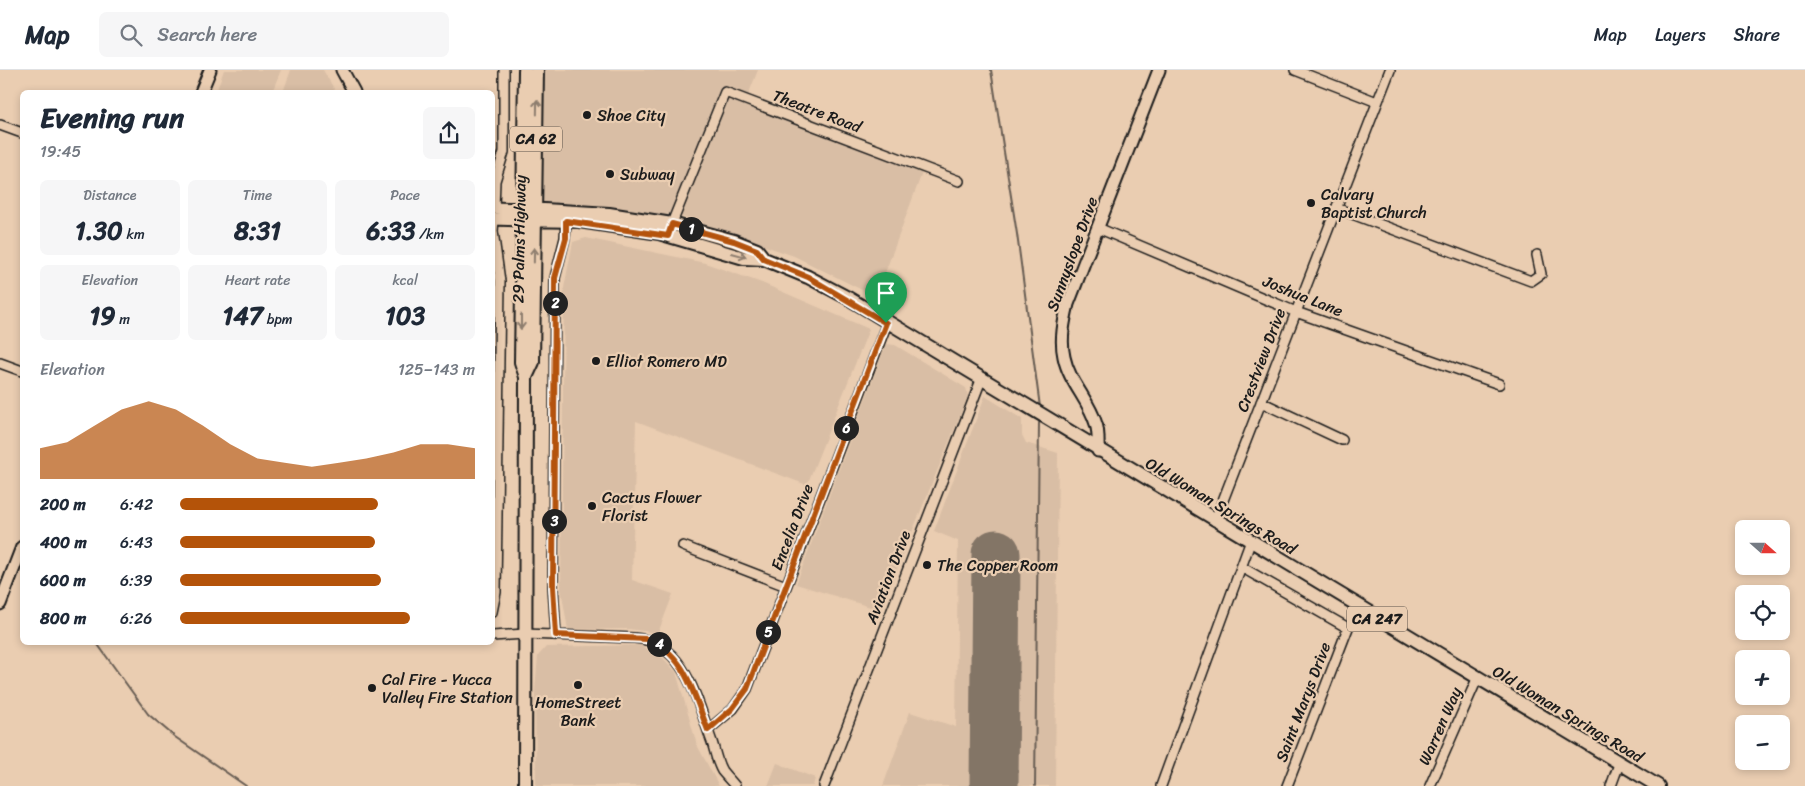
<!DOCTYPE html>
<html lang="en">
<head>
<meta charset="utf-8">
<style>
  :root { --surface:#fff; --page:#f6f6f7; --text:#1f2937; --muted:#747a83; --line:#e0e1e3; --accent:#b45309 }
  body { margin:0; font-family:Sriracha,sans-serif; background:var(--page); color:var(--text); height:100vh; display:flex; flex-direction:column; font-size:19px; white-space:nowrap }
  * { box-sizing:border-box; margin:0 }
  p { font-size:16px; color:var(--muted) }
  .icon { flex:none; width:28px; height:28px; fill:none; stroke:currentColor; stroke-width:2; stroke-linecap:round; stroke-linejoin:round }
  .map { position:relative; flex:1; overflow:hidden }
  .details { position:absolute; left:20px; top:20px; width:475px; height:555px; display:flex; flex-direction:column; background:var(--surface); border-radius:8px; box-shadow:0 2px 8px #0003 }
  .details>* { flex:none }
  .needle { width:32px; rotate:111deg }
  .buttons { position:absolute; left:1735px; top:450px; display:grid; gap:10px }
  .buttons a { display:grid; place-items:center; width:55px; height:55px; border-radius:8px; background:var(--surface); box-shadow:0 2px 8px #0003; font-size:25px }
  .pin { position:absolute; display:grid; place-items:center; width:42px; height:42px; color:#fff; margin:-51px -21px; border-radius:50% 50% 50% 0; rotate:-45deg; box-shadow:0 0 5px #0007 }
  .pin .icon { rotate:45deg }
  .km { position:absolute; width:25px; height:25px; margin:-12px; border-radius:50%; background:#222; color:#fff; font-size:14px; line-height:25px; text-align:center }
  .round { display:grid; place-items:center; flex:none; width:52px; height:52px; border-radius:8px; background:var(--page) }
  .summary { display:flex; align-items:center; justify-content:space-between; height:85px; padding:0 20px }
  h1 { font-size:28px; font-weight:700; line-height:38px }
  .metrics { display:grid; grid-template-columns:repeat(3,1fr); gap:8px; height:85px; padding:5px 20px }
  .metrics div { display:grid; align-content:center; border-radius:8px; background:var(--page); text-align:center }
  .metrics b { font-size:25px; font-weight:700 }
  .metrics small { font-size:14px; font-weight:400 }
  .metrics p { font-size:14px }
  .chart { height:140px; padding:10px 20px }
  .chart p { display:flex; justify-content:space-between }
  .chart svg { width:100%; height:90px; margin-top:5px; fill:var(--accent); opacity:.7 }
  ul { padding:0 20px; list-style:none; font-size:16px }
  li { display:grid; grid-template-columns:80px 60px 1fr; align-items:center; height:38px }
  li i { height:12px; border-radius:6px; background:var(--accent) }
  header { display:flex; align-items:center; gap:30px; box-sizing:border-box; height:70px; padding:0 25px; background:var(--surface); border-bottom:1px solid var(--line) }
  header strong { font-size:24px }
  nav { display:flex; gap:28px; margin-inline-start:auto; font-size:18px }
  .search { width:350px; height:45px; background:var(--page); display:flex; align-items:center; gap:12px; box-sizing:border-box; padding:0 18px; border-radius:8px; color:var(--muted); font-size:19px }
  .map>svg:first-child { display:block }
  .built { fill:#d9bea5 }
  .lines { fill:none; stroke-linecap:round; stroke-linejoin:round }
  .stream { stroke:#685d53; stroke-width:2 }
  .runway { stroke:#837466; stroke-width:49 }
  .street-casing { stroke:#1c1c1c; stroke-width:12 }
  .secondary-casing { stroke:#1c1c1c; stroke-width:15 }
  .primary-casing { stroke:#1c1c1c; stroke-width:16 }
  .street { stroke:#eacdb1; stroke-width:9 }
  .secondary { stroke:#eacdb1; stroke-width:11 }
  .primary { stroke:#eacdb1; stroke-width:12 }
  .oneway { stroke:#8d7d6e }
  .route-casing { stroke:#fff; stroke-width:10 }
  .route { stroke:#b45309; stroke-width:6 }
  .poi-dot { fill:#1c1c1c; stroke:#eacdb1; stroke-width:2 }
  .labels { text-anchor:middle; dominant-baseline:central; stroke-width:4.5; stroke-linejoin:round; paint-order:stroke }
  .shield { fill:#eacdb1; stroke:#5a5149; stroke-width:1 }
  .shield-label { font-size:15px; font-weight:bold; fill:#1c1c1c }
  .street-label { font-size:16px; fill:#1c1c1c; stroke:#eacdb1 }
  .poi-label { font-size:16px; fill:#1c1c1c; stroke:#eacdb1; text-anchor:start }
</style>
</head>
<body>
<header>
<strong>Map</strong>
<div class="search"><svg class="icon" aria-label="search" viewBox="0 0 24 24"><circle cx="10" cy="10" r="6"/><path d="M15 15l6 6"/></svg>Search here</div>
<nav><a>Map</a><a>Layers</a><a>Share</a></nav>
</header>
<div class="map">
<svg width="1805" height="716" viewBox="0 0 1805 716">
  <rect width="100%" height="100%" fill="#eacdb1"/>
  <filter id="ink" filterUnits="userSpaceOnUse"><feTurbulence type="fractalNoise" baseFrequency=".02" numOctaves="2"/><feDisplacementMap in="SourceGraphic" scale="10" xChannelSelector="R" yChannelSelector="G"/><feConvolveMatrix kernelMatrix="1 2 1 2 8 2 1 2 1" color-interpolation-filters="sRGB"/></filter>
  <g filter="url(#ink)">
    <!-- built -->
    <path class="built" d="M224,0H281L272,22H216Z
      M291,0H323L336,22H283Z
      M541,0H758L745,33L922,103L876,227L794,186L683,147L540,133Z
      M586,168L705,193L762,213L869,259L807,415L636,351L632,510L673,524L658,563L629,559L568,560L561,519L564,218L573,172Z
      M886,274L895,275L966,318L968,326L880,540L796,514Z
      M985,326L1022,349V365L1026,373L1058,383L1055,716H883L910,642L956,657L958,471L934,461Z
      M640,575L662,587L676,602L697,675L719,716H536L535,620L538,586L546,577Z
      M777,693L815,708L813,716H768Z"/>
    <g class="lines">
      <!-- stream -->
      <path class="stream" d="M991,0L1017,164L1040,337
        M96,572L148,644L175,667L246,716
        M1035,716L1039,353"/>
      <!-- runway -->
      <path class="runway" d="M994,716L996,484"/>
      <!-- street casing -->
      <g class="street-casing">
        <path id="street" d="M1295,0L1377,32
          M0,55L22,63
          M494,138L495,111L504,82V0
          M1336,138L1531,211L1541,204L1537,185
          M670,158L725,22L959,111
          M1098,158L1296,242L1499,314
          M0,293L22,301
          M1261,332L1342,370
          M1215,451L1390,0
          M683,476L786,516
          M1243,498L1348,558L1287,716
          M492,542L496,522L500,211L493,161L494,150
          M556,565L553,517L555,208L565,168L566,151
          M492,566L525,564L634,568C685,571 697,631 712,672C715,681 717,693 722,701C726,706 731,711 735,716
          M708,660L733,639L747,619L887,253
          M824,716L981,310
          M1161,716L1250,473
          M1430,716L1477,609
          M1611,716L1619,694"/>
      </g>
      <!-- secondary casing -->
      <g class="secondary-casing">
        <path id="secondary" d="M342,0L354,22
          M201,22L210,0
          M492,138L522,139
          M492,149L522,150
          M1098,381C1098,372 1099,362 1096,354C1089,330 1069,312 1064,287C1060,270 1064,251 1068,234L1159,0
          M0,534L22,477"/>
      </g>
      <!-- primary casing -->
      <g class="primary-casing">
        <path id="primary" d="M525,0L521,292L526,307L525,716
          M528,139L609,144L672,154L734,171L757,180L764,189
          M522,150L579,151L659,163L744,188L764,189L808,207L848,228L1658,716
          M526,307L533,292L537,0"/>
      </g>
      <!-- street -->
      <use href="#street" class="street"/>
      <!-- secondary -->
      <use href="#secondary" class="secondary"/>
      <!-- primary -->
      <use href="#primary" class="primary"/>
    </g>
    <!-- one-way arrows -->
    <defs><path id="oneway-shaft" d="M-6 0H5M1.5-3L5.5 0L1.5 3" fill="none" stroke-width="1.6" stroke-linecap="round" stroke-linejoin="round" transform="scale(1.25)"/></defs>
    <g class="oneway">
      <use href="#oneway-shaft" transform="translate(537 37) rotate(-89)"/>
      <use href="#oneway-shaft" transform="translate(534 185) rotate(-89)"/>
      <use href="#oneway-shaft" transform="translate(739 185) rotate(15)"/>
      <use href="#oneway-shaft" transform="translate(521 252) rotate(90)"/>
    </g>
  </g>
  <g class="lines" filter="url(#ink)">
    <!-- route casing -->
    <g class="route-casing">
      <path id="route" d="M566,151L668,166L672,154L734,171L757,180L764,189L808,207L886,253L747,619L732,639L708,660C693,624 686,584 647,569L556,565L553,517L555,208L566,168Z"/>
    </g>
    <!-- route -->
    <use href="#route" class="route"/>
  </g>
  <!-- markers -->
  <g class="poi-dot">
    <circle cx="587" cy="45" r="5"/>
    <circle cx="610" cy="104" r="5"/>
    <circle cx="1311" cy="133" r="5"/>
    <circle cx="596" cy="291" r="5"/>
    <circle cx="592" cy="436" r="5"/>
    <circle cx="927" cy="495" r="5"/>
    <circle cx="578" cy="615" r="5"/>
    <circle cx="372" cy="618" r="5"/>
  </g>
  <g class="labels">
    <!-- shield labels -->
    <g class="shield">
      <rect x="510" y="56.5" width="52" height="25" rx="4"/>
      <rect x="1347" y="536.5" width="60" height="25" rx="4"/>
    </g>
    <g class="shield-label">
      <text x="536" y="69">CA 62</text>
      <text x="1377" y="549">CA 247</text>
    </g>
    <!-- street labels -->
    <g class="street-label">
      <text transform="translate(817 41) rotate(21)">Theatre Road</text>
      <text transform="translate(519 169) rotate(-89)">29 Palms Highway</text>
      <text transform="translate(1072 184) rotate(-70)">Sunnyslope Drive</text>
      <text transform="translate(1303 226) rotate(22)">Joshua Lane</text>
      <text transform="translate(1261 290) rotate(-69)">Crestview Drive</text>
      <text transform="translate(1221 436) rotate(31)">Old Woman Springs Road</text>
      <text transform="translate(792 457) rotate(-69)">Encelia Drive</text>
      <text transform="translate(888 507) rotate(-69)">Aviation Drive</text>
      <text transform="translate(1303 632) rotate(-69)">Saint Marys Drive</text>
      <text transform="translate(1568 644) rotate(31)">Old Woman Springs Road</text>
      <text transform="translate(1440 656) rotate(-66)">Warren Way</text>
    </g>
    <!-- poi labels -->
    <g class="poi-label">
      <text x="597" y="45">Shoe City</text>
      <text x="620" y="104">Subway</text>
      <text x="1321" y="124">Calvary<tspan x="1321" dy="18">Baptist Church</tspan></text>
      <text x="606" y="291">Elliot Romero MD</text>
      <text x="602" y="427">Cactus Flower<tspan x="602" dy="18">Florist</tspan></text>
      <text x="937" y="495">The Copper Room</text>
      <text x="382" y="609">Cal Fire - Yucca<tspan x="382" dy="18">Valley Fire Station</tspan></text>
      <text x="578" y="632" text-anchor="middle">HomeStreet<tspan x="578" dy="18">Bank</tspan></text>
    </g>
  </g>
</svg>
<div class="buttons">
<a><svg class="needle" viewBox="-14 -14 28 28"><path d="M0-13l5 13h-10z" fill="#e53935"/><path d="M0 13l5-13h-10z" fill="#747a83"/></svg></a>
<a><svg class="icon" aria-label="locate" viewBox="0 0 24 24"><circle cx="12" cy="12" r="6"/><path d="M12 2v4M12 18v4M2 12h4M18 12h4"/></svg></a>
<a>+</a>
<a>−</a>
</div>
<div class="pin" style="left:886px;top:253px;background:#1e9e55"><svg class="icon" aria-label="arrive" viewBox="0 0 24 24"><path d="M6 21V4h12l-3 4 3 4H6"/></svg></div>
<b class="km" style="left:691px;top:159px">1</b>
<b class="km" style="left:555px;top:233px">2</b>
<b class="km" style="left:554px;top:451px">3</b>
<b class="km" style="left:659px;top:574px">4</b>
<b class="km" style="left:768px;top:562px">5</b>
<b class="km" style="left:846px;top:358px">6</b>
<section class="details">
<div class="summary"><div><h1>Evening run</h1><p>19:45</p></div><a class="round"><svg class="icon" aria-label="share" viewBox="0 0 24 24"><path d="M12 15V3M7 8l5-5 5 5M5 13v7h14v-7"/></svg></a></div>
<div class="metrics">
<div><p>Distance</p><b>1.30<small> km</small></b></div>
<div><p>Time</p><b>8:31</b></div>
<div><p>Pace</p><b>6:33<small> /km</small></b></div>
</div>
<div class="metrics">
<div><p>Elevation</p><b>19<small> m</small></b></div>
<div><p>Heart rate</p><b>147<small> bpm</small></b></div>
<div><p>kcal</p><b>103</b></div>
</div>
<div class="chart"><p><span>Elevation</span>125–143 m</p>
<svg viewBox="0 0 160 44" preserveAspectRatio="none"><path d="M0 44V29L10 26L20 18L30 10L40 6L50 10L60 18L70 27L80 34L90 36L100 38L110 36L120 34L130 31L140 27L150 27L160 29V44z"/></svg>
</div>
<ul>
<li><b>200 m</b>6:42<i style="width:67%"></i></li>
<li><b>400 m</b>6:43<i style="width:66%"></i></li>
<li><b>600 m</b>6:39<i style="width:68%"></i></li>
<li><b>800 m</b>6:26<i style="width:78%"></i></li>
</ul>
</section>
</div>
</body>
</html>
